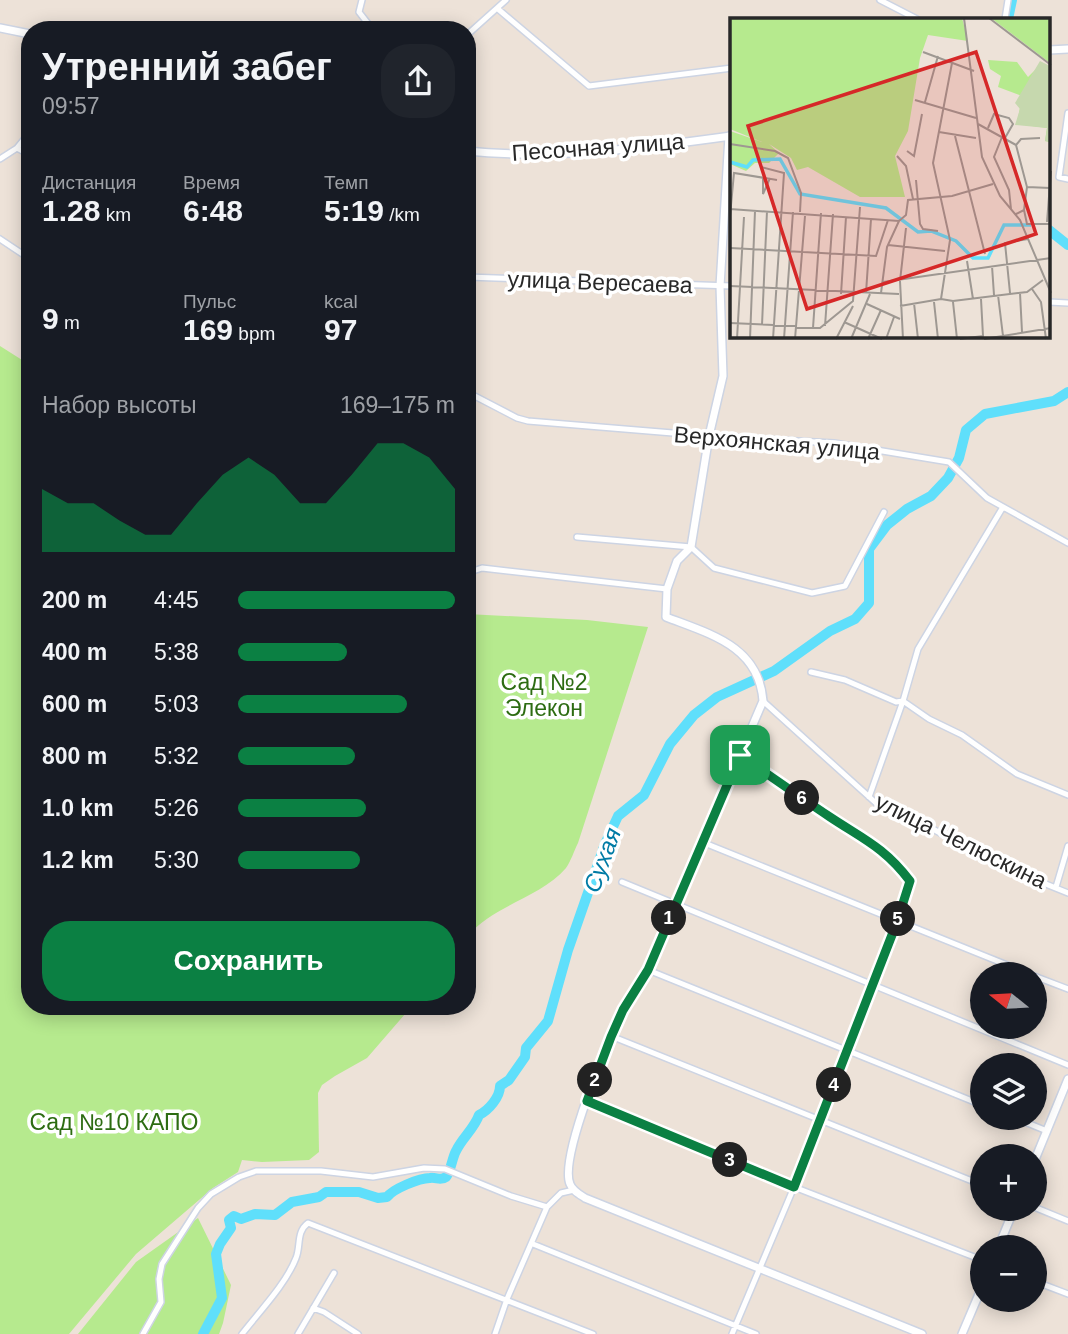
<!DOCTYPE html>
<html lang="ru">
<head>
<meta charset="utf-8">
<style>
  :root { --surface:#171b24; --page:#20242c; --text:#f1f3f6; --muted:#9ea1a6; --accent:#0b8043 }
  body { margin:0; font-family:Arial,sans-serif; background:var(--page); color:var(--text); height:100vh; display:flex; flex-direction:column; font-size:26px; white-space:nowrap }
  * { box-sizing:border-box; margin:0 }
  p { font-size:23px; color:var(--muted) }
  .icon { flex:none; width:38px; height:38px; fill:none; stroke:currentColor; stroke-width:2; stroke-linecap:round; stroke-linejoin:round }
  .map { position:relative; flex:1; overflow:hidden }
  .sheet { position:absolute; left:21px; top:21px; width:455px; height:994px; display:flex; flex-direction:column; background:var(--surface); border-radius:28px; box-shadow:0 4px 18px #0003 }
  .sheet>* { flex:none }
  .needle { width:46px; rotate:288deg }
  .tools { position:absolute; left:970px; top:962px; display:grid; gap:14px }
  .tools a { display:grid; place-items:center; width:77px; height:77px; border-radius:50%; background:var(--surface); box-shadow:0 4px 18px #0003; font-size:35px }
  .pin { position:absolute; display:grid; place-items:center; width:60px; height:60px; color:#fff; margin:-30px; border-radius:14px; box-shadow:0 4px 10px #0006 }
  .km { position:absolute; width:35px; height:35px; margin:-18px; border-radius:50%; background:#222; color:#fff; font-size:19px; line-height:35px; text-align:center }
  .round { display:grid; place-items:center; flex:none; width:74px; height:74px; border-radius:28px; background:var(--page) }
  .overview { display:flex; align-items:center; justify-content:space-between; height:119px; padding:0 21px }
  h1 { font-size:38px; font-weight:700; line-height:52px }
  .metrics { display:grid; grid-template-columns:repeat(3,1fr); gap:10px; height:119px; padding:7px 21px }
  .metrics div { display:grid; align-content:center }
  .metrics b { font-size:30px; font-weight:700 }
  .metrics small { font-size:19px; font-weight:400 }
  .metrics p { font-size:19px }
  .chart { height:196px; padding:14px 21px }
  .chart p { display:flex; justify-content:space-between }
  .chart svg { width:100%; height:126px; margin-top:7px; fill:var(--accent); opacity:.7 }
  .button { display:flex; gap:14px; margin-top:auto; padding:14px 21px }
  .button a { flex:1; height:80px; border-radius:28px; background:var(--accent); color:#fff; font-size:28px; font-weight:700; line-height:80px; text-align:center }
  ul { padding:0 21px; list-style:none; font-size:23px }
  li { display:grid; grid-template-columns:112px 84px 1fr; align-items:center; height:52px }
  li i { height:18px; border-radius:9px; background:var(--accent) }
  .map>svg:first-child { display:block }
  .green { fill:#b6ea8e }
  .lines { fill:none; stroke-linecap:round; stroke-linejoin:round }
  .river { stroke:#5fdffb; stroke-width:10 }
  .street-casing { stroke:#cdd4e3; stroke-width:8 }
  .secondary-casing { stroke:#cdd4e3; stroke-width:10 }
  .street { stroke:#fff; stroke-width:5 }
  .secondary { stroke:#fff; stroke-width:7 }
  .route-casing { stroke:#fff; stroke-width:14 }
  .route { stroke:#0b8043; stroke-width:9 }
  .labels { text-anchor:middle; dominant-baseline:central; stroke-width:7; stroke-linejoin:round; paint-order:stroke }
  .street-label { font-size:23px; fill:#282828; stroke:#fff }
  .park-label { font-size:23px; fill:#2d6c12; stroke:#fff }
  .water-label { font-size:24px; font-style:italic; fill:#007ba5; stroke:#fff }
  .inset-river { fill:none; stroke:#5fdffb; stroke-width:3.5 }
  .inset-road { fill:none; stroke:#9e9892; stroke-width:2 }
  .view { fill:#d62828; fill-opacity:0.15; stroke:#d62828; stroke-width:3.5 }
  .inset-edge { fill:none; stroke:#282828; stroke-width:3.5 }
</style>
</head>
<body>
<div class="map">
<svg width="1068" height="1334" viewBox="0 0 1068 1334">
  <rect width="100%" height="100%" fill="#ede2d8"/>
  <!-- green -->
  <path class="green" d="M0,346L30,365V1006H412L367,1058L335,1076L322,1085L318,1093L319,1152L309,1160L262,1162L242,1160L238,1172L213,1188L136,1254L69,1334H0Z
    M467,614L587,620L648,627L578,843C574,851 571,861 566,868C540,898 493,905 467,937Z
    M198,1218L231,1285L223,1323L219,1334H78L136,1262Z"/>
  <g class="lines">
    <!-- river -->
    <path class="river" d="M1008,19L1012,0
      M1049,230L1068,245
      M203,1334L222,1298L216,1254L220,1244L231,1228L229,1220L234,1216L241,1219L255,1214L275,1215L292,1202L319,1197L326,1192H359L378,1198L387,1197C393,1189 419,1178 430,1178C436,1177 441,1181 446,1177C451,1171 452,1158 456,1151C462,1138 474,1129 479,1115C489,1110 500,1097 500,1086L509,1080L525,1057L526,1048L548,1021L568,950L605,844L618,816L644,795L670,744L694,715L717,697L774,671L830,631L855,619L869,603V549L887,525L907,509L931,496L948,478L959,458L966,430L985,414L1054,401L1068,392"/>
    <!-- street casing -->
    <g class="street-casing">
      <path id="street" d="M362,0L359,12L373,30
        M880,0L917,19
        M498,9L589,86L732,68
        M1005,19L1008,0
        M467,35L506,0
        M1068,113L1059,177L1068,179
        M17,148L30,155
        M0,159L17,148L30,132
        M0,239L30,259
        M467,277L732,286
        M1049,302L1068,303
        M467,392L517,418L528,421L709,436L834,443L949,462L987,498L1068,543
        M577,537L691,547L714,568L812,593L845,586L884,512
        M467,573L482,568L667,589
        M811,672L845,680L896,702L903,701L929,719L962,735L1017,774L1068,795
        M763,701L877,804L918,821L1001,866L1068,893
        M869,797L903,701L918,649L1003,507
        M702,842L1032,975
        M622,882L1068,1065
        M1056,887L1068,846
        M648,970L982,1105
        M1034,976L1068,989
        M611,1036L982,1185
        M587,1101L794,1187L982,1260
        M1015,1118L1047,1131
        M1034,1207L1068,1221
        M533,1244L756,1334
        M1034,1281L1068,1294
        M313,1308L324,1312L358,1334
        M143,1334L161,1302L159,1279L162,1264L198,1208L211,1194L239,1177L256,1171H321L373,1177L424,1168L445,1169L511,1196L547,1207
        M242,1334C259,1312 286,1284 296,1258C301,1246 296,1232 308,1223L593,1334
        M298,1334L334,1273
        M495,1334L507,1299L547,1207L561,1193L574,1190
        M732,1334L794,1187L897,922L910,881C884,848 863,839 830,817C800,797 770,776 740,755"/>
    </g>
    <!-- secondary casing -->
    <g class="secondary-casing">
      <path id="secondary" d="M0,28L30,34
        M1049,50L1068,49
        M729,136L720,286L723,376L709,436L691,547L677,561L667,589L666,617C710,634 759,646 763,701L648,970C640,984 630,997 623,1011C609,1038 559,1158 570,1184C572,1190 579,1194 585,1198L922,1334
        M467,151C555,160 645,148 731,136
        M1034,1162L1068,1079
        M998,1248L1014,1209
        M962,1334L982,1287"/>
    </g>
    <!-- street -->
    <use href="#street" class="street"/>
    <!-- secondary -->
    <use href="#secondary" class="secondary"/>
  </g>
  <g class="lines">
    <!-- route casing -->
    <g class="route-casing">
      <path id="route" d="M740,755C770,776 800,797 830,817C863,839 884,847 910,881L897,922L794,1187L587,1101L611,1037L623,1010L648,970Z"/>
    </g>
    <!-- route -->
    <use href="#route" class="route"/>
  </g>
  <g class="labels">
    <!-- street labels -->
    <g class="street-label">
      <text transform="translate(598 147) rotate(-4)">Песочная улица</text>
      <text transform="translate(600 282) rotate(2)">улица Вересаева</text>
      <text transform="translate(777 443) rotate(5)">Верхоянская улица</text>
      <text transform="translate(961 841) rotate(26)">улица Челюскина</text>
    </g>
    <!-- park labels -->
    <g class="park-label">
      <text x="544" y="682">Сад №2<tspan x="544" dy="26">Элекон</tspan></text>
      <text x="114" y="1122">Сад №10 КАПО</text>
    </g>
    <!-- water labels -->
    <g class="water-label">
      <text transform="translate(602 860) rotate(-70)">Сухая</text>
    </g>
  </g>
  <!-- overview -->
  <g transform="translate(730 18)">
    <rect width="320" height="320" fill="#ede2d8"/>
    <path d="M0,0H232L238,23L198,17L190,40L178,113L165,138L175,179H130L78,149L67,152L61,140L39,126L49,135L39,145H25L16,153L0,146V113L32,124L0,111ZM261,0H320V45ZM258,42L287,44L298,59L311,46L320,51V124L315,123L317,110L287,106L292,78L268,69L271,58L260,51Z" fill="#b6ea8e"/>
    <path d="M310,43L320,48V124L315,123L317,110L285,107L290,91L285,85Z" fill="#c6d8ae"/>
    <path class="inset-river" d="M0,144L17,149L23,142L50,141L70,176L156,190L188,214L201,213L226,223L243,240H258L274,207H301"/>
    <path class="inset-road" d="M234,0L252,139L270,178L290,202L321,275M259,0L321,47M193,34L244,53M185,82L246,100M195,84L208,38M248,106L286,127M258,110L264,96L279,100L283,106L275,120M209,114L246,120M225,118L255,236M272,119L264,139L279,172L281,191M0,126L45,133L58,140L71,175L70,194M177,133L184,138L192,96M167,138L176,148L183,181M31,149L54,155L43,321M33,159V176L40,160M186,162L190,206L193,211L208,213M297,169L320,170M0,191L169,203L176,197L178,182L222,178L263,166M294,192L297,206H321M286,196L294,192L297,169L286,127L291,121L310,120M0,198L4,155L47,162M317,204L321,153M158,227L215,233M0,230L146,238L158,202M237,243L243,281M262,248L264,277M153,264L321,240M0,268L169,276M302,271L311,284L316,321M136,275L141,201M151,275L157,229L169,203M280,275L275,225L298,221M290,275L292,314M111,276L116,199M268,277L273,318M211,281L220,222L203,145L222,45M211,281L223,283L297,274L313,262M204,284L208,321M223,284L227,321M184,285L188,321M137,286L170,301M170,288L211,281M114,304L152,321M0,305L66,308M32,307L37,193M95,308L103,196M66,310H90L123,283L130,189M83,310L91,195M7,321L14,199M20,321L25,193M54,321L63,194M65,321L75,198M106,321L123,288M121,321L140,276M138,321L151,292M156,321L164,299M173,321L170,263L176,210M230,321L253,318L251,281M254,321L321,310"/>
    <path class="view" d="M246,34L306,216L77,291L18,108Z"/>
    <rect width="320" height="320" class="inset-edge"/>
  </g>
</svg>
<div class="tools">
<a><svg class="needle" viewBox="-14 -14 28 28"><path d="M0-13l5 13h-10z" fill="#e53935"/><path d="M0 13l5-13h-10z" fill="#9ea1a6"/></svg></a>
<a><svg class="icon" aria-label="layers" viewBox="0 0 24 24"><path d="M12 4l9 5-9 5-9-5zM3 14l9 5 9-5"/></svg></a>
<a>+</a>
<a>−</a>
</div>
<div class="pin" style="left:740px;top:755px;background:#1e9e55"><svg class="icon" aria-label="arrive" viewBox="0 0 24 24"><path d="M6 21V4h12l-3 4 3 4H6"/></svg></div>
<b class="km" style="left:669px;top:918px">1</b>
<b class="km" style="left:595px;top:1080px">2</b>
<b class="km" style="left:730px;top:1160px">3</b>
<b class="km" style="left:834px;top:1085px">4</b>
<b class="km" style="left:898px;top:919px">5</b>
<b class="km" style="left:802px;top:798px">6</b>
<section class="sheet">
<div class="overview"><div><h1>Утренний забег</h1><p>09:57</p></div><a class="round"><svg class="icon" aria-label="share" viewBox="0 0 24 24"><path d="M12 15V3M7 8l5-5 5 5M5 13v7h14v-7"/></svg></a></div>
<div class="metrics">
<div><p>Дистанция</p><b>1.28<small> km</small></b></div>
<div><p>Время</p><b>6:48</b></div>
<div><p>Темп</p><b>5:19<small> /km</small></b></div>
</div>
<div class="metrics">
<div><b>9<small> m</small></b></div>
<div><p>Пульс</p><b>169<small> bpm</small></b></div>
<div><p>kcal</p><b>97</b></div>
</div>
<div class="chart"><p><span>Набор высоты</span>169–175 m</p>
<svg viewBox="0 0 160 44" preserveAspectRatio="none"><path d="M0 44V22L10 27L20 27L30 33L40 38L50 38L60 27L70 17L80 11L90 17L100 27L110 27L120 17L130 6L140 6L150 11L160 22V44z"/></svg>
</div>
<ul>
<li><b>200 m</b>4:45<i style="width:100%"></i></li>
<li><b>400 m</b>5:38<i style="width:50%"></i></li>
<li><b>600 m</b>5:03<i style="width:78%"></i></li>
<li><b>800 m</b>5:32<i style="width:54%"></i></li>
<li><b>1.0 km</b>5:26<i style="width:59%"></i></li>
<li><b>1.2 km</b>5:30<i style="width:56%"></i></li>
</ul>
<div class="button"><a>Сохранить</a></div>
</section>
</div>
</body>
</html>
